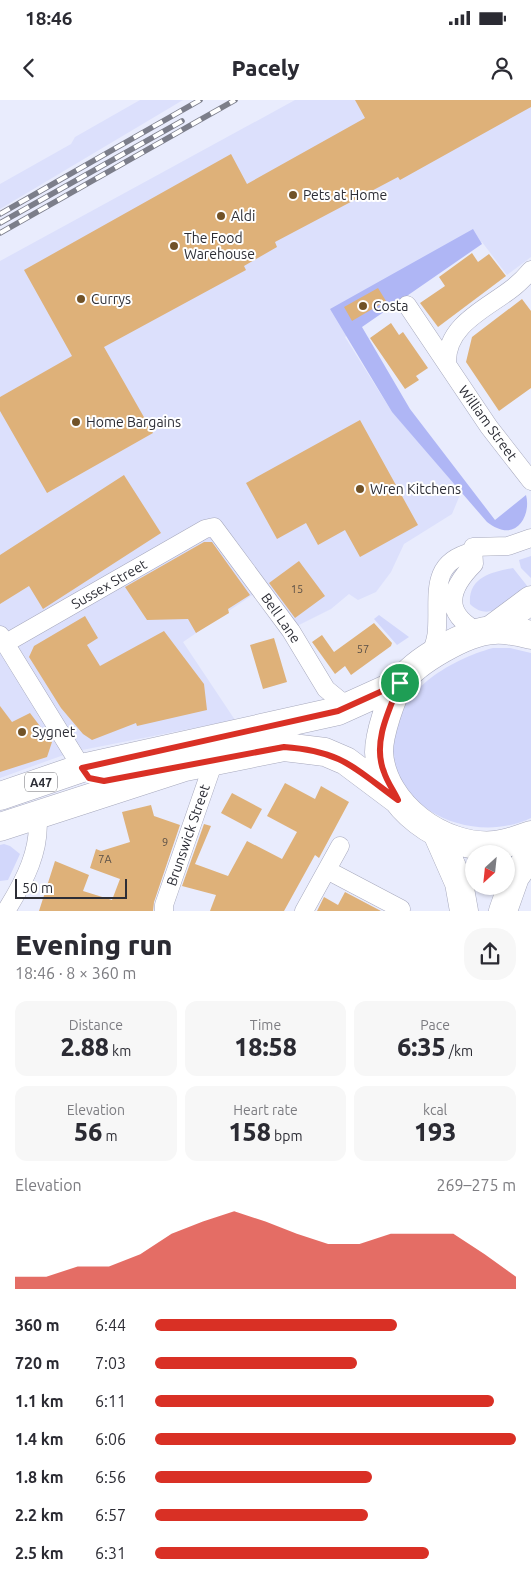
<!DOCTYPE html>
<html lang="en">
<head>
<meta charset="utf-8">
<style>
  :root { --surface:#fff; --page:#f7f7f7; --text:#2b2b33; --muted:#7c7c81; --accent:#d93025 }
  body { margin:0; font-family:Ubuntu,sans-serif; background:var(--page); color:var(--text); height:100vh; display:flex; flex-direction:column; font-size:19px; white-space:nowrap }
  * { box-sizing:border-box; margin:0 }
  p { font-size:16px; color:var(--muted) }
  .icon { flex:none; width:28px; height:28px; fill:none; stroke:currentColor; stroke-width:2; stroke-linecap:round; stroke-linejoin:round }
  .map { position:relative; height:811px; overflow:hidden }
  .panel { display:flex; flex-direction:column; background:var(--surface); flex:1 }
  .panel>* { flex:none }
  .needle { width:32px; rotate:207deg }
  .fabs { position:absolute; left:465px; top:745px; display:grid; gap:10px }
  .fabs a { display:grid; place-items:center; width:50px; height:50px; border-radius:50%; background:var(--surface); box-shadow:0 1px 4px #0004; font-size:25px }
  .scale { position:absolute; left:15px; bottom:12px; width:112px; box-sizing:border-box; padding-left:5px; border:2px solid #2d2e36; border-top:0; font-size:14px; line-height:18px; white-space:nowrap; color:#2d2e36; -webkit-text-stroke:4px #fff; paint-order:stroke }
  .pin { position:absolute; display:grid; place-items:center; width:42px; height:42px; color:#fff; margin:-21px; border:2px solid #fff; border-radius:50%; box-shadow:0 1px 5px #0007 }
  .round { display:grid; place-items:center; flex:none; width:52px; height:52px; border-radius:20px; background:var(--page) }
  .head { display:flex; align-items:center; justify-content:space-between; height:85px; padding:0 15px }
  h1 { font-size:28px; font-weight:800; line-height:38px }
  .stats { display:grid; grid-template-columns:repeat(3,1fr); gap:8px; height:85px; padding:5px 15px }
  .stats div { display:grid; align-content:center; border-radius:12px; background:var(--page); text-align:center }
  .stats b { font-size:25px; font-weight:800 }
  .stats small { font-size:14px; font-weight:400 }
  .stats p { font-size:14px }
  .chart { height:140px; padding:10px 15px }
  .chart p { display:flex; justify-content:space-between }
  .chart svg { width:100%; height:90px; margin-top:5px; fill:var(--accent); opacity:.7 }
  ul { padding:0 15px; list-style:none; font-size:16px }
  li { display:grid; grid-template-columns:80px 60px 1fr; align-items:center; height:38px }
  li i { height:12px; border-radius:6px; background:var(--accent) }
  .status { display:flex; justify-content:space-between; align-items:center; height:35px; padding:0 25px; background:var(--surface); direction:ltr }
  .status svg { height:14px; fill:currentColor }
  header { display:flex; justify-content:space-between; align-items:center; height:65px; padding:0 15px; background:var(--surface); font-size:22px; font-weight:800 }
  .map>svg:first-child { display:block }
  .built { fill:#dce0fc }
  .green { fill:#d2d7fb }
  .forest { fill:#afb6f5 }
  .building { fill:#deb179 }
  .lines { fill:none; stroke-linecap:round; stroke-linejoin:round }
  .minor-casing { stroke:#a6a8bc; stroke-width:19 }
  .primary-casing { stroke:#a6a8bc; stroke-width:29 }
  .minor { stroke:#fff; stroke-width:18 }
  .primary { stroke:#fff; stroke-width:28 }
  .rail-casing { stroke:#7c7e8a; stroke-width:5.5 }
  .rail { stroke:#fff; stroke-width:4; stroke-dasharray:11; stroke-linecap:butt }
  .route-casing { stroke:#fff; stroke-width:10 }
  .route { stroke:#d93025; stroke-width:6 }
  .poi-dot { fill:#715227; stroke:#fff; stroke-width:2 }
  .labels { text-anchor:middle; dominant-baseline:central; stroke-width:4; stroke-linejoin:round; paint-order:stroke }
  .number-label { font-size:11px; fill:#594f47 }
  .shield { fill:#fff; stroke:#6c6d72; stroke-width:1 }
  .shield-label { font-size:12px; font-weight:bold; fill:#2d2e36 }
  .poi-label { font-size:14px; fill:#2d2e36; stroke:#fff; text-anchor:start }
  .street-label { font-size:14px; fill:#2d2e36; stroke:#fff }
</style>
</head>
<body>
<div class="status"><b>18:46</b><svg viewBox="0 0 49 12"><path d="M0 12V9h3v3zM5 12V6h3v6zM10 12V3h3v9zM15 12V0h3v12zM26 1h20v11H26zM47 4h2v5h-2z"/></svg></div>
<header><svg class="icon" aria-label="back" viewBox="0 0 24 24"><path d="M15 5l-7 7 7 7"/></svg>Pacely<svg class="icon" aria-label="person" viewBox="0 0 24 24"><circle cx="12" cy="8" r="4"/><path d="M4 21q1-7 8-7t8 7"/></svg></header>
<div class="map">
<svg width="531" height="811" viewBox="0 0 531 811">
  <rect width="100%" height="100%" fill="#e9ecfd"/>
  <!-- built -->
  <path class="built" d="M140,0H183L0,109V84L71,44L75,37Z
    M295,0H531V157L507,175L482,142L345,237L392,312L462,390L452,414L404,444L391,472L376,492L358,500L349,494L331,509L295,527L264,487L183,542L235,620L72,652L0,678V161Z"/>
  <!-- green -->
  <path class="green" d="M531,456V478L521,468L519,460Z
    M513,468L528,487C512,500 490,524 470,504C468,477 492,472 513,468Z
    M379,515L409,537L397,545L374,519Z
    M493,548H510L531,553V718C479,743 402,717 393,655C384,599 447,560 493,548Z
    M4,744L10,746L20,754L8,780L0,781V745Z"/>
  <!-- forest -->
  <path class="forest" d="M473,129L482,144L362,227L410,309L495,420L526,395C531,413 519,438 497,428C494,427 490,424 487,422L392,312L330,209Z"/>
  <!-- building -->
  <path class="building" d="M355,0H531V7L400,80L398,77L275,142L277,147L244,166L246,170L104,247L153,333L47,393L0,311V297L72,256L24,170L231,54L247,84L365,18Z
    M472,153L478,162L489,154L506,176L438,227L420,203L445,186L439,177Z
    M378,188L386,201L352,221L344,207Z
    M522,199L531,211V288L499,311L466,262L472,237Z
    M391,223L399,235L403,232L428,268L416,276L419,280L405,289L370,238Z
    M360,320L418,425L360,457L345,430L318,445L306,423L277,439L246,383Z
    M124,375L161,433L43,509L29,486L0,504V455Z
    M204,442H212L250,495L228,509L229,513L196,533L188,519L147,520L125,487Z
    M299,461L325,496L295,518L269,483Z
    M85,516L98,538L87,545L100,566L164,531L204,584L207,610L137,626L136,623L92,640L83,634L61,608L29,557L34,546Z
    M374,523L392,543L391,546L351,575L345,566L335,574L312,542L322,535L334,552Z
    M274,538L287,582L263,589L250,545Z
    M0,606L12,622L30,613L52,642L47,657L0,672Z
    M285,683L315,699L321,686L349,702L319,758L315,755L284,811H210L216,795L182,786L204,724L211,726L195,764L228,776L247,741L282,759L297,732L267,716Z
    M232,693L262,709L251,729L221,713Z
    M151,705L154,716L180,725L154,802L153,811H39L55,761L89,775L83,791L112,800L120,779L90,768L96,749L101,751L130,742L122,712Z
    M345,792L381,811H317L324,797L338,805Z"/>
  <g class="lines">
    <!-- minor casing -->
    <g class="minor-casing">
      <path id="minor" d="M407,205L489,327L531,381
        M447,263C446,224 488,208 514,187C520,182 526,176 531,170
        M479,532C442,513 449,489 474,464L473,447L508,446L531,438
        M0,535L82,668
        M6,543L205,429L214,427L291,531L326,589L348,607
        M431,554C434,546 437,537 437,528C439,496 429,462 472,452
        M327,770L401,809
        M6,811C24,782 42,749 37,714
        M164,811V805L214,661
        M304,811L340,746"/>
    </g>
    <!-- primary casing -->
    <g class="primary-casing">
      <path id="primary" d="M492,529L531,500
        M531,535C519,532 506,529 494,530C467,531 415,561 400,583C391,598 379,634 379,652C382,706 443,750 495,745C507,744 519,739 531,735
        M0,696L82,668L338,611L400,583
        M0,727L185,667L284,647L325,652L346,661L398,700
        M437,733L459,783L464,811
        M503,811L515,777L531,754"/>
    </g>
    <!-- minor -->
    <use href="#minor" class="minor"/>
    <!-- primary -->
    <use href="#primary" class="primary"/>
    <!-- rail casing -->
    <g class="rail-casing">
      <path id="rail" d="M0,114L200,0
        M0,123L182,21
        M0,133L235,0"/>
    </g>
    <!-- rail -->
    <use href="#rail" class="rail"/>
  </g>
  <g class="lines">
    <!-- route casing -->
    <g class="route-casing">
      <path id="route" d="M400,583C389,610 372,643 384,672C387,682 394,691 398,700C354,668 342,651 284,647L104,681L89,678L82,668L338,611Z"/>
    </g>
    <!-- route -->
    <use href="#route" class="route"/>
  </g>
  <!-- markers -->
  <g class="poi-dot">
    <circle cx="293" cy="95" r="5"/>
    <circle cx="221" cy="116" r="5"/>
    <circle cx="174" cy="146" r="5"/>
    <circle cx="81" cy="199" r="5"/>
    <circle cx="363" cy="206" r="5"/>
    <circle cx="76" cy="322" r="5"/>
    <circle cx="360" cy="389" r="5"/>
    <circle cx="22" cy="632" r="5"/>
  </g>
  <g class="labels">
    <!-- number labels -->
    <g class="number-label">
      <text x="297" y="489">15</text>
      <text x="363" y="549">57</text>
      <text x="165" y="742">9</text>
      <text x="105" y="759">7A</text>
    </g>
    <!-- shield labels -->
    <rect class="shield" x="25" y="672.5" width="32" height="19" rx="4"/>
    <g class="shield-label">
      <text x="41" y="682">A47</text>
    </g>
    <!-- poi labels -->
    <g class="poi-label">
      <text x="303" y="95">Pets at Home</text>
      <text x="231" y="116">Aldi</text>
      <text x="184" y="138">The Food<tspan x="184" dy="16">Warehouse</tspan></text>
      <text x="91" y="199">Currys</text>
      <text x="373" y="206">Costa</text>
      <text x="86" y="322">Home Bargains</text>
      <text x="370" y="389">Wren Kitchens</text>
      <text x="32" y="632">Sygnet</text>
    </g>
    <!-- street labels -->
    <g class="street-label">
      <text transform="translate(488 323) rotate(54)">William Street</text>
      <text transform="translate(109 484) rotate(-30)">Sussex Street</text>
      <text transform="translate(281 518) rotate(55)">Bell Lane</text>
      <text transform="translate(188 735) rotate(-71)">Brunswick Street</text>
    </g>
  </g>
</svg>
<div class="fabs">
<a><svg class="needle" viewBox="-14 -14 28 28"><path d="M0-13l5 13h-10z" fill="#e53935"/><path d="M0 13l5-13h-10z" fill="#7c7c81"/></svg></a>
</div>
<div class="scale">50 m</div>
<div class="pin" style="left:400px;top:583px;background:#1e9e55"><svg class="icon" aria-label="arrive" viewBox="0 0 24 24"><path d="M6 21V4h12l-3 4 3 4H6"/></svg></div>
</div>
<section class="panel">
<div class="head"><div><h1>Evening run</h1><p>18:46 · 8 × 360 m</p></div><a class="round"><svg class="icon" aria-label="share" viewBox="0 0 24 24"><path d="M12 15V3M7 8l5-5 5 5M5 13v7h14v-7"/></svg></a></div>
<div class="stats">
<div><p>Distance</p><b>2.88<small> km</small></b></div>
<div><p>Time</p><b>18:58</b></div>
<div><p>Pace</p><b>6:35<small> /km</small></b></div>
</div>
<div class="stats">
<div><p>Elevation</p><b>56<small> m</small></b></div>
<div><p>Heart rate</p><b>158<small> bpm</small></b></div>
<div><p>kcal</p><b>193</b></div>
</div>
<div class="chart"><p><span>Elevation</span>269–275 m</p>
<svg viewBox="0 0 160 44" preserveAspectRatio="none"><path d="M0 44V38L10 38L20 33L30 33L40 27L50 17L60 11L70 6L80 11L90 17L100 22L110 22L120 17L130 17L140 17L150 27L160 38V44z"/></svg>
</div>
<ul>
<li><b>360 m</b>6:44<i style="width:67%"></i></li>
<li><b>720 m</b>7:03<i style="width:56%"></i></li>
<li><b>1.1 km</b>6:11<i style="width:94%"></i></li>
<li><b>1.4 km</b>6:06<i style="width:100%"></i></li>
<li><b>1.8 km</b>6:56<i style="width:60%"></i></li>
<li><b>2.2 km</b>6:57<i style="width:59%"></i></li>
<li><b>2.5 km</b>6:31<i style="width:76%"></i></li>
</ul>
</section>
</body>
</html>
